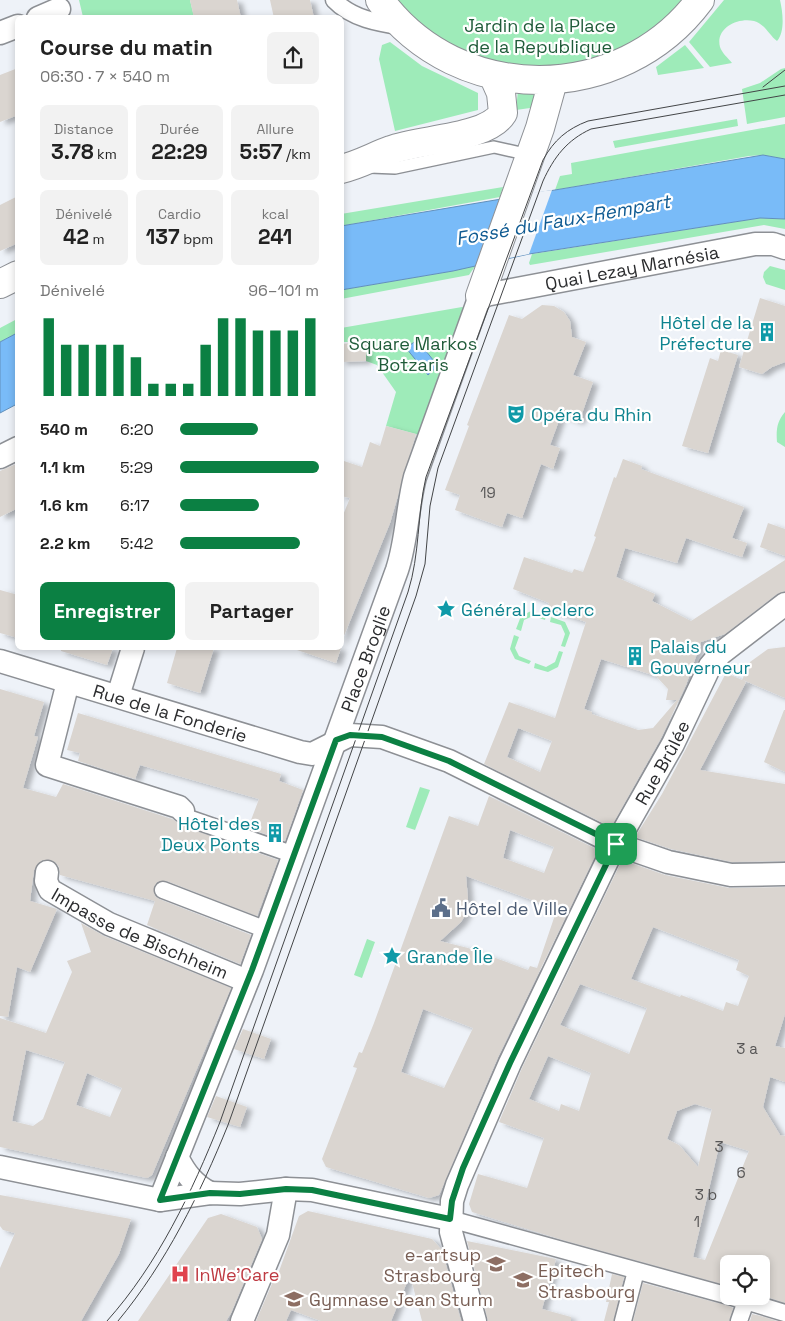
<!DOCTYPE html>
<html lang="fr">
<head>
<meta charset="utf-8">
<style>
  :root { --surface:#fff; --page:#f2f2f2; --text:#222; --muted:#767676; --accent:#0b8043 }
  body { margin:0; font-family:"Space Grotesk",sans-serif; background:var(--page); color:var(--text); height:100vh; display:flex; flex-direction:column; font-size:19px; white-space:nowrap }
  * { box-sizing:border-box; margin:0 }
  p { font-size:16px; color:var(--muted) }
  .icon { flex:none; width:28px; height:28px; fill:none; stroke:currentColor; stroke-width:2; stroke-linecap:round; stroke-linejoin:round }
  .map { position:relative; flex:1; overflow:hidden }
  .sheet { position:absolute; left:15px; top:15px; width:329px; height:635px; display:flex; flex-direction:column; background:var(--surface); border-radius:8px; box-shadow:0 2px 8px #0003 }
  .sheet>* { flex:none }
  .controls { position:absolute; left:720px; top:1255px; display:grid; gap:10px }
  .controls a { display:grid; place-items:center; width:50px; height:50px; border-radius:8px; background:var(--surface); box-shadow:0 2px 8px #0003; font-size:25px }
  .pin { position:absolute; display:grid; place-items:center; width:42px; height:42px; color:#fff; margin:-21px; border-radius:10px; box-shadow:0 2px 8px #0006 }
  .round { display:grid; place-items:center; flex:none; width:52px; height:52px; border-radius:8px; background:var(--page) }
  .head { display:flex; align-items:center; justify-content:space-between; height:85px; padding:0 25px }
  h1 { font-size:22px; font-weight:600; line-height:38px }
  .stats { display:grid; grid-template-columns:repeat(3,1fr); gap:8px; height:85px; padding:5px 25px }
  .stats div { display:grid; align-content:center; border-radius:8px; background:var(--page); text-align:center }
  .stats b { font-size:21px; font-weight:600 }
  .stats small { font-size:14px; font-weight:400 }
  .stats p { font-size:14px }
  .chart { height:140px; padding:10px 25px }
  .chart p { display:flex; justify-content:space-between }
  .chart svg { width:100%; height:90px; margin-top:5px; stroke:var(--accent); stroke-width:6 }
  .button { display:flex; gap:10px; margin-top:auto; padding:10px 25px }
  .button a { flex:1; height:58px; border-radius:8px; background:var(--accent); color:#fff; font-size:20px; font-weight:600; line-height:58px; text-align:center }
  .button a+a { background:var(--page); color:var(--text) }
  ul { padding:0 25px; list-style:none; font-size:16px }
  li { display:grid; grid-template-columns:80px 60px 1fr; align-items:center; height:38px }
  li i { height:12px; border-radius:6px; background:var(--accent) }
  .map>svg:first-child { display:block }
  .green { fill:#9eebb9 }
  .water { fill:#79bbf8; stroke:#6290bb }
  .pier { fill:#eef2f8 }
  .building { fill:#dad5d0; fill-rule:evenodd; filter:url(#shadow) }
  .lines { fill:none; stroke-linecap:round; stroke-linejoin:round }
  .service-casing { stroke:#8d9095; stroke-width:14 }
  .pedestrian-casing { stroke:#8d9095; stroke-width:19 }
  .minor-casing { stroke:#8d9095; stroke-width:25 }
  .tertiary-casing { stroke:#8d9095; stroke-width:30 }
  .service { stroke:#fff; stroke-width:11 }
  .pedestrian { stroke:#fff; stroke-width:16 }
  .minor { stroke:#fff; stroke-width:22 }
  .tertiary { stroke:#fff; stroke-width:28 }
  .tram { stroke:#434547; stroke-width:1 }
  .route-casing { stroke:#fff; stroke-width:10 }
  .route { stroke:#0b8043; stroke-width:6 }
  .labels { text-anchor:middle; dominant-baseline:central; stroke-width:4.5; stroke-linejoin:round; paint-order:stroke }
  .number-label { font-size:15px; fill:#575656 }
  .park-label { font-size:18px; fill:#205c3a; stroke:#fff }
  .street-label { font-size:18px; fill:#2b2c2e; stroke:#fff }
  .culture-label { font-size:18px; fill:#0d838f; stroke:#fff; text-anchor:start }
  .service-label { font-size:18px; fill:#4e5e75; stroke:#fff; text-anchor:start }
  .education-label { font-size:18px; fill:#785e54; stroke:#fff; text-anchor:start }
  .health-label { font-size:18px; fill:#be3a42; stroke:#fff; text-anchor:start }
  .water-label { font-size:19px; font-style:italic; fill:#105b92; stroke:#fff }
</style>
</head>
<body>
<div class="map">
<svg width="785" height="1321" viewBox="0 0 785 1321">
  <defs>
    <filter id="shadow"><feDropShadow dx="5.5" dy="3" stdDeviation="2.5" flood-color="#0004"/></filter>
  </defs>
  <rect width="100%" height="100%" fill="#eef2f8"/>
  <!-- green -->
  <path class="green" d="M79,0H190L194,17H83Z
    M394,0H687L678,11L619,53L550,71L481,60L432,36Z
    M724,0H780C783,13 785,32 777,41C769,35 765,24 754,21C738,17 715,28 720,47C722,53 728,58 732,63L710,67L689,42Z
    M390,42L422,66L478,93V110L395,131L379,59L382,45Z
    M685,45L704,68L658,75L656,67Z
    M785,68V117L747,124L742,89L760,83L781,69Z
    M518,90L537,93V107L516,110Z
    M737,119L738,126L615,148L613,141Z
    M785,124V159L763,155L749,156L555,190L560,176L572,174L571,163Z
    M503,187L500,197L341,226V214Z
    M760,218L785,219V229L764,225L530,265L529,263L532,254Z
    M476,265L469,275L341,299V290L453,271Z
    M770,266L785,270V290L766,284L763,277L764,272Z
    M462,307L466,309L423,436L386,426L396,392L377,365L366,361V342H341V328Z
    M17,319V333L0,342V328Z
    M785,412V447L777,442C776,430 777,421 785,412Z
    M531,611L546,616L545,620L533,616L524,620L521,631L516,629L521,616Z
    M551,617L565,622L570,633L565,647L561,646L565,634L561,625L550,622Z
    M514,635L519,637L515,648L519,656L531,661L529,664L515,659L510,649Z
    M559,651L563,652L558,667L548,672L534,668L535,663L546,667L555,662Z
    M420,787L430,790L415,830L406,827Z
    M367,939L375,942L362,978L354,975Z"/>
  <!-- water -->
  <path class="water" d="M763,155L785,159V219L760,218L529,254L453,271L341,290V226Z
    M17,333V404L0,413V342Z
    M417,340L438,366L428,375L406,348Z"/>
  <!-- pier -->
  <path class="pier" d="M552,190L529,254L476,265L500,197Z"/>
  <!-- building -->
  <path class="building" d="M190,0H237L241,18H194Z
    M270,0H310L314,18H274Z
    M18,68V115L0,122V75Z
    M18,196V243L0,251V205Z
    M760,298L785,306V362L772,367L762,374L739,367Z
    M542,305L554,306L564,312L570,321L572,337L586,342L573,375L593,382L579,422L561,415L550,445L560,448L553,469L541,464L522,518L507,513L502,527L455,510L460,495L445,490L469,426L467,425L509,315L522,319Z
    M366,342V361L341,362V344Z
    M721,350L738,355L708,453L682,446L710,358L718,361Z
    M386,426L416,434L390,523L341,643V520L350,498L341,496V460L362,467L370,442L380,446Z
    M623,459L642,466L641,469L744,507L732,538L747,543L742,557L686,538L677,563L625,548L616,577L655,594L652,601L691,621L785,560V591L777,594L725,634L701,642L686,685L661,738L611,827L484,764L509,702L555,718L586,622L546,609L549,603L513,589L524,557L572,573L574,569L583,572L596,537L594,536L614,477L616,478ZM601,659L656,676L668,689L666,700H677L653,728L638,730L592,714V712L584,709ZM518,728L552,741L540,772L507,757Z
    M18,463V508L0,517V471Z
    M768,523L785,529V556L760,547Z
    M0,590L18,595V638L0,633Z
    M785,647V698L743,680L746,682L700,770L785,784V861L732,862L671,849L635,837L662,794L726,673L742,680L750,662L768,649Z
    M61,648H113L107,665L61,651Z
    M177,648H214L200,693L167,683Z
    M297,648H341L336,663L297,650Z
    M0,689L44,702L34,736L38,737L23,788L56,797L63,784L172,819L185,827L278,860L257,916L167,881L157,882L154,887L155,896L159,899L251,935L240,964L147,925L155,901L60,875L59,867L55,862L42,860L34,870L30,901L57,909L30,972L17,967L8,1017L0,1016Z
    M784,710H785V772L764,762Z
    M78,713L281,774L279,781L303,790L285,841L248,828L259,799L140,765L135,779L78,761L80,753L67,750Z
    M489,796L598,850L498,1057L439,1195L429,1198L326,1167L322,1159L357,1068L353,1067L359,1052L362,1053L374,1023L449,816L478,826ZM510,830L554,847L544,873L503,858ZM466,876L551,907L550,912L555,915L537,968L530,966L528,970L468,948L440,941L461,922L467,912L468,899ZM423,1009L473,1028L444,1088L401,1072Z
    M622,860L665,875L729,888L785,887V1014L775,1046L785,1048V1082L770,1077L763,1107L780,1135L785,1136V1303L761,1295V1264H729V1286L566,1241L472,1212L469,1204L478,1174L527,1188L544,1138L499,1122L522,1068ZM653,927L739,960L736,970L749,976L738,1006L726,1002L723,1011L681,995L680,997L631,979ZM580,984L647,1008L629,1054L560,1025ZM548,1056L591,1073L579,1111L561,1104L559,1111L529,1099ZM695,1104L712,1109L698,1167L679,1145L667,1139L677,1111ZM720,1142L749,1151L705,1260L693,1257Z
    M81,923L104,936L231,988L152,1175L147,1178L0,1147V1018L46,1033L72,972L67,961L91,952ZM26,1050L65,1062L43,1119L33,1126L12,1121ZM87,1073L122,1088L110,1117L76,1105Z
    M243,1029L271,1039L264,1059L234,1049Z
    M216,1096L247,1107L240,1127L207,1117Z
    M0,1195L131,1219L119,1254L81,1321H0V1268L15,1233L3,1230L0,1226Z
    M308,1211L432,1239L442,1250L461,1321H422L410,1275L391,1321H321L291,1310L286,1321H256L277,1272L278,1274L299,1216Z
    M221,1214L257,1227L262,1239L231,1313L226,1321H138L208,1218Z
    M467,1241L556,1259L542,1309L571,1317V1321H488Z
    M612,1274L624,1277L613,1321H604L609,1302H606Z
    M643,1283L729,1306L733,1308L729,1321H633Z
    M752,1314L761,1316L777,1321H750Z"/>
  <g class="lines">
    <!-- service casing -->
    <g class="service-casing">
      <path id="service" d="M370,167L395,168L494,147L530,155"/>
    </g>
    <!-- pedestrian casing -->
    <g class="pedestrian-casing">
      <path id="pedestrian" d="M334,0C352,19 379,23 404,27
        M183,811L188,818L286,852
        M163,890L259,927
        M450,1219L729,1296
        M729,1296L785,1313
        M623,1321L636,1271
        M739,1321L746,1301"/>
    </g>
    <!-- minor casing -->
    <g class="minor-casing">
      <g id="minor">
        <path d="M38,18L59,9"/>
        <path d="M0,33L18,26"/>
        <path d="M0,457L18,448"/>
        <path id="s1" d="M0,661L300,752L312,754L350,735L382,737L449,761L616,844L668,862L731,875L785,874"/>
        <path d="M68,682L47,765L179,807L183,811"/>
        <path d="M118,696L133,648"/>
        <path id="s2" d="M47,872L46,881L50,890L109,924L247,981"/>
        <path d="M177,1157C185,1173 194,1185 210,1193"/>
        <path d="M0,1167L160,1200L210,1193L240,1194L286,1189L312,1190L450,1219"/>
        <path id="s3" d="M160,1200L252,970L397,570C407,540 407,508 415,477L480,296L755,244H773L785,248"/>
        <path d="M242,1321L278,1235L286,1189"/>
        <path id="s4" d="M475,1321L451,1232L452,1201L457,1185L510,1063L610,855L673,744L710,666L720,654L785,604"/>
      </g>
    </g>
    <!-- tertiary casing -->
    <g class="tertiary-casing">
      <path id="tertiary" d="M380,0C458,107 621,106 700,0
        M341,169C359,165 374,156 391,150C420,139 487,139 503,113L501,93L493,75
        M0,284L18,275
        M480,296L540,128L553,81"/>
    </g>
    <!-- service -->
    <use href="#service" class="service"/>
    <!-- pedestrian -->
    <use href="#pedestrian" class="pedestrian"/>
    <!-- minor -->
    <use href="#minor" class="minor"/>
    <!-- tertiary -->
    <use href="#tertiary" class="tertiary"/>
    <!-- tram -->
    <path class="tram" d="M763,87L785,70
      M107,1321C158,1264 192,1192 220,1122L408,592C420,554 417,515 426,477L543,160C554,140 567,129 588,121L785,86
      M118,1321C166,1263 200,1194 228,1125L416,596L425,564L430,506L438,468L543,181C554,157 567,140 591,129L785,95"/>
  </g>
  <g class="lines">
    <!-- route casing -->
    <g class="route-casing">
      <path id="route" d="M350,735L382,737L449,761L616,844L510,1063L463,1168L452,1201L450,1219L312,1190L286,1189L240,1194L210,1193L160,1200L252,970L336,740Z"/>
    </g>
    <!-- route -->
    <use href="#route" class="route"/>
  </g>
  <!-- icons -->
  <defs>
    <g id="building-bare" transform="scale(1.5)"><path d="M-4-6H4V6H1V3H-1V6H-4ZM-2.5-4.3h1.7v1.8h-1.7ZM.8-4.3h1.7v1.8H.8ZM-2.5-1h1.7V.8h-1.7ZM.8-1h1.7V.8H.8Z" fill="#0f9aa8" stroke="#fff" stroke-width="2.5" paint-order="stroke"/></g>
    <g id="theatre-bare" transform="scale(1.5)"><path d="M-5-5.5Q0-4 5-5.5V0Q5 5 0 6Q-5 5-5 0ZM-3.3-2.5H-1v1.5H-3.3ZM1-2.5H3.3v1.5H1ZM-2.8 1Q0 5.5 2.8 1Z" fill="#0f9aa8" stroke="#fff" stroke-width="2.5" paint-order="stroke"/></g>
    <g id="sight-bare" transform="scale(1.5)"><path d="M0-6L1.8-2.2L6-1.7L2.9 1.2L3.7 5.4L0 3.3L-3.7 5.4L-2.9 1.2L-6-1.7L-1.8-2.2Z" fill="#0f9aa8" stroke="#fff" stroke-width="2.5" paint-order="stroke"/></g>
    <g id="civic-bare" transform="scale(1.5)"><path d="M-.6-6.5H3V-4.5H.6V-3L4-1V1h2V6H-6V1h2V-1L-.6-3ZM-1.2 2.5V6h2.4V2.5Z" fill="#5c6f8a" stroke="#fff" stroke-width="2.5" paint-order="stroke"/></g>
    <g id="university-bare" transform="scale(1.5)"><path d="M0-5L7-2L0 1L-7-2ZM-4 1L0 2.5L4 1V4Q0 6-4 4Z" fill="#8d6e63" stroke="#fff" stroke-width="2.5" paint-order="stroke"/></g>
    <g id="hospital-bare" transform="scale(1.5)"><path d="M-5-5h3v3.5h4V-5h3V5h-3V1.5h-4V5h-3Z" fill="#e0444e" stroke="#fff" stroke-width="2.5" paint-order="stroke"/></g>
    <g id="school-bare" transform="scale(1.5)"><path d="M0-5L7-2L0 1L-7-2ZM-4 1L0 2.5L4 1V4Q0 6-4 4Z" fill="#8d6e63" stroke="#fff" stroke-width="2.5" paint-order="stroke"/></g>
  </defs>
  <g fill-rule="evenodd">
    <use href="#building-bare" x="767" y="332"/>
    <use href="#theatre-bare" x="516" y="414"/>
    <use href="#sight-bare" x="446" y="609"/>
    <use href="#building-bare" x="635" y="656"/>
    <use href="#building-bare" x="275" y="833"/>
    <use href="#civic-bare" x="441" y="908"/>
    <use href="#sight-bare" x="392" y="956"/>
    <use href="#university-bare" x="496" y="1264"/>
    <use href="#hospital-bare" x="180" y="1274"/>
    <use href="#university-bare" x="523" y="1280"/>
    <use href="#school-bare" x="294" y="1299"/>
  </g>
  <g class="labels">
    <!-- number labels -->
    <g class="number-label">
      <text x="488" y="492">19</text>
      <text x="747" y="1048">3 a</text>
      <text x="719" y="1146">3</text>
      <text x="741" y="1172">6</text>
      <text x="706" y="1194">3 b</text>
      <text x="697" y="1221">1</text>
    </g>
    <!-- park labels -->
    <g class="park-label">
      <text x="540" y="25">Jardin de la Place<tspan x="540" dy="21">de la Republique</tspan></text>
      <text x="413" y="343">Square Markos<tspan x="413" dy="21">Botzaris</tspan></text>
    </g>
    <!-- street labels -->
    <g class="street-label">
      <text stroke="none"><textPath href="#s3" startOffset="1115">Quai Lezay Marnésia</textPath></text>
      <text stroke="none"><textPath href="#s3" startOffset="579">Place Broglie</textPath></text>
      <text stroke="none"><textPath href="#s1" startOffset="178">Rue de la Fonderie</textPath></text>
      <text stroke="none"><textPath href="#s4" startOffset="610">Rue Brûlée</textPath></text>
      <text stroke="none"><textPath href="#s2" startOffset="119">Impasse de Bischheim</textPath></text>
    </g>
    <!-- culture labels -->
    <g class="culture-label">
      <text x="752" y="322" text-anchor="end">Hôtel de la<tspan x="752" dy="21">Préfecture</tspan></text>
      <text x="531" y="414">Opéra du Rhin</text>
      <text x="461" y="609">Général Leclerc</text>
      <text x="650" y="646">Palais du<tspan x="650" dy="21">Gouverneur</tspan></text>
      <text x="260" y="823" text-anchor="end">Hôtel des<tspan x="260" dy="21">Deux Ponts</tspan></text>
      <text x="407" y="956">Grande Île</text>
    </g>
    <!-- service labels -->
    <g class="service-label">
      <text x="456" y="908">Hôtel de Ville</text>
    </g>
    <!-- education labels -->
    <g class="education-label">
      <text x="481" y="1254" text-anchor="end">e-artsup<tspan x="481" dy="21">Strasbourg</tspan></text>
      <text x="538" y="1270">Epitech<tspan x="538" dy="21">Strasbourg</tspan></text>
      <text x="309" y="1299">Gymnase Jean Sturm</text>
    </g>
    <!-- health labels -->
    <g class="health-label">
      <text x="195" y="1274">InWe'Care</text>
    </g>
    <!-- water labels -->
    <g class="water-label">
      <text transform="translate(563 220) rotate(-10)">Fossé du Faux-Rempart</text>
    </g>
  </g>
</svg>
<div class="controls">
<a><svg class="icon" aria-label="locate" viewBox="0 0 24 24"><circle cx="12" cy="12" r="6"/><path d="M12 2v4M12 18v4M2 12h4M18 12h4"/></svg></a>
</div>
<div class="pin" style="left:616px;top:844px;background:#1e9e55"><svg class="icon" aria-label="arrive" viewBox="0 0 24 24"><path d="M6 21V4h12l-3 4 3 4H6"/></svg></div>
<section class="sheet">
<div class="head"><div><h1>Course du matin</h1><p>06:30 · 7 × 540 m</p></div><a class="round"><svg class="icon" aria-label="share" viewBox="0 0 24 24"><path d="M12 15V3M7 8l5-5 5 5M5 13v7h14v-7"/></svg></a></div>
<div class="stats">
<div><p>Distance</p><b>3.78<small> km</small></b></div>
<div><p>Durée</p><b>22:29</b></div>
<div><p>Allure</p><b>5:57<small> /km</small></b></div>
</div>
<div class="stats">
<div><p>Dénivelé</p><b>42<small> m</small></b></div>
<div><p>Cardio</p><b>137<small> bpm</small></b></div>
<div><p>kcal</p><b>241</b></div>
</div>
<div class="chart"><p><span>Dénivelé</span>96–101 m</p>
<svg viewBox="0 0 160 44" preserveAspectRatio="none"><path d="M5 44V6M15 44V19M25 44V19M35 44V19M45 44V19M55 44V25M65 44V38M75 44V38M85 44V38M95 44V19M105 44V6M115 44V6M125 44V12M135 44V12M145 44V12M155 44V6"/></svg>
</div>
<ul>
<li><b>540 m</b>6:20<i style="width:56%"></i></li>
<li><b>1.1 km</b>5:29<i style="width:100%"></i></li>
<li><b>1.6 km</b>6:17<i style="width:57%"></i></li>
<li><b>2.2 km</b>5:42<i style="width:86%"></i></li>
</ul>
<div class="button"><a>Enregistrer</a><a>Partager</a></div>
</section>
</div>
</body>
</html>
